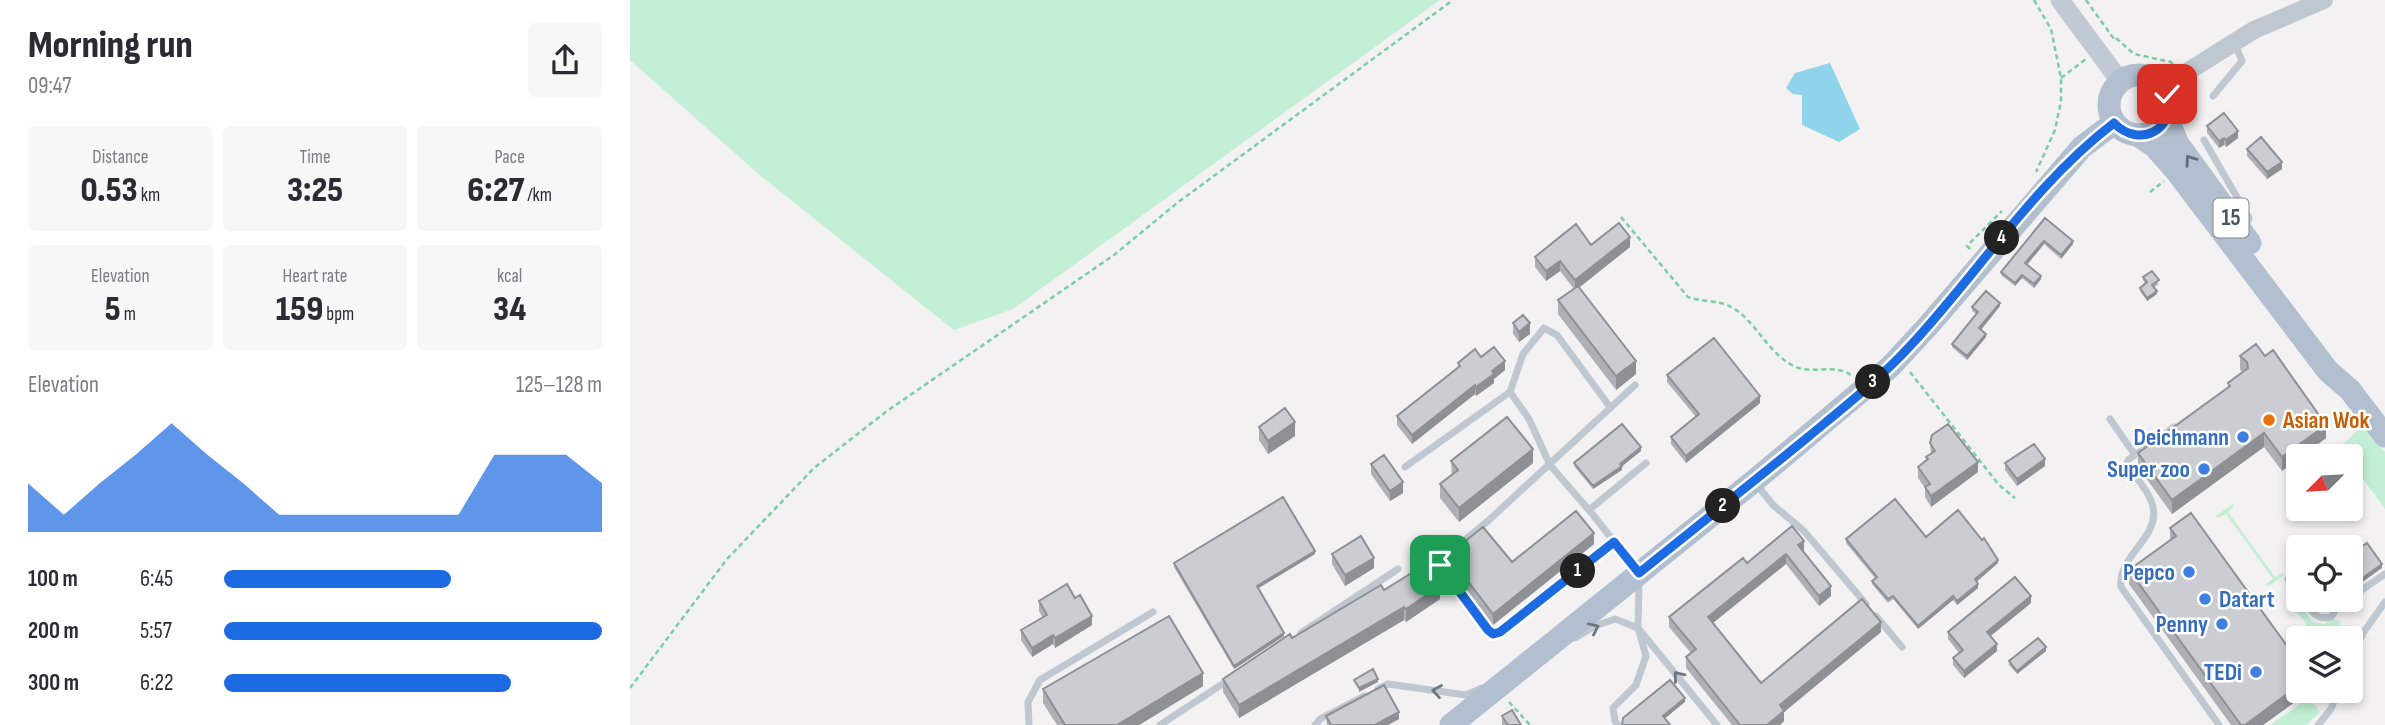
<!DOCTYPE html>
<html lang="en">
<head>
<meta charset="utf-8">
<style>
  :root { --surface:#fff; --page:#f7f7f7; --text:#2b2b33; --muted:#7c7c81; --accent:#1c6be2 }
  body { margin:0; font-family:"Sofia Sans Condensed",sans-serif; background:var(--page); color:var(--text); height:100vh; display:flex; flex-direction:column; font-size:26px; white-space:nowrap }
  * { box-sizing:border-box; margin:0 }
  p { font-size:23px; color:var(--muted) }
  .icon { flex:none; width:38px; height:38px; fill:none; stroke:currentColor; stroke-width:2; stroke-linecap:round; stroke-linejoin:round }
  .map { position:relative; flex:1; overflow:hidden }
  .details { display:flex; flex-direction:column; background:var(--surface); width:630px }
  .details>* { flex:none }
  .needle { width:46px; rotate:246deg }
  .fabs { position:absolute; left:1656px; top:444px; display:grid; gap:14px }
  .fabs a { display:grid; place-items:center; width:77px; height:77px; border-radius:7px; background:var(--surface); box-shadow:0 4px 10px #0003; font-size:35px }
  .pin { position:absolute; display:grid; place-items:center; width:60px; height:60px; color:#fff; margin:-30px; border-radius:14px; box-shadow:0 4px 10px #0006 }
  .km { position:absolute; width:35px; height:35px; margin:-18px; border-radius:50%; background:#222; color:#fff; font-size:19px; line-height:35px; text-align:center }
  .round { display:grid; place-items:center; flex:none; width:74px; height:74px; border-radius:7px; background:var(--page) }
  .overview { display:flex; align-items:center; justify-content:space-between; height:119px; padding:0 28px }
  h1 { font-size:38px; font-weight:800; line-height:52px }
  .stats { display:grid; grid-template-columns:repeat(3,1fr); gap:10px; height:119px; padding:7px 28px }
  .stats div { display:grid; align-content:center; border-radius:7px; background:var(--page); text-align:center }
  .stats b { font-size:35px; font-weight:800 }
  .stats small { font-size:19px; font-weight:400 }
  .stats p { font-size:19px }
  .chart { height:196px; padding:14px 28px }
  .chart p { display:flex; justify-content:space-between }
  .chart svg { width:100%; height:126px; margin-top:7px; fill:var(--accent); opacity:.7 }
  ul { padding:0 28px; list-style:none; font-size:23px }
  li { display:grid; grid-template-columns:112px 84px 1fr; align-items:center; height:52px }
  li i { height:18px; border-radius:9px; background:var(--accent) }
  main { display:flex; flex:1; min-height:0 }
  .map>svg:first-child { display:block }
  .green { fill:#c2efd5 }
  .water { fill:#90d4eb }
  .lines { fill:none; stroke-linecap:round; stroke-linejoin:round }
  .path { stroke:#7acda7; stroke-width:2.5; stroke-dasharray:5 3.5; stroke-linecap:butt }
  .service { stroke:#bfc8d0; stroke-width:7 }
  .tertiary { stroke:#bfc8d0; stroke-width:18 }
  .secondary { stroke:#c0c9d4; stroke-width:19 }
  .primary { stroke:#b2bfcf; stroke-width:23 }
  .wall { fill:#afb0b5 }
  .shaded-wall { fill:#8e9094 }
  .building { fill:#cbcdd3; stroke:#8e9094; stroke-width:2 }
  .oneway { stroke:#636f7b }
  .oneway2 { stroke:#6c7781 }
  .route-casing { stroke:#fff; stroke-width:14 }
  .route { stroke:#1c6be2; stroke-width:9 }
  .food-dot { fill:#e8710a; stroke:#fff; stroke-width:2.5 }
  .shop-dot { fill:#3f7fe0; stroke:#fff; stroke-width:2.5 }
  .labels { text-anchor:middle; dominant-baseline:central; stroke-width:5; stroke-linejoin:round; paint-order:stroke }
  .shield { fill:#fff; stroke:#80878f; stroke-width:2 }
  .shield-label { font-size:23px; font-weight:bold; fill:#49545f }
  .food-label { font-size:24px; font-weight:bold; fill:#c56008; stroke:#fff; text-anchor:start }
  .shop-label { font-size:24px; font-weight:bold; fill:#366cbe; stroke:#fff; text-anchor:end }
</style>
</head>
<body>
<main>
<section class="details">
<div class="overview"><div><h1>Morning run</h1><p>09:47</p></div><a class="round"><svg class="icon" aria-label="share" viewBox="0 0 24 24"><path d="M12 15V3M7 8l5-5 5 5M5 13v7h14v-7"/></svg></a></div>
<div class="stats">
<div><p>Distance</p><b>0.53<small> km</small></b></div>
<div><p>Time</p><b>3:25</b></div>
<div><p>Pace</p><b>6:27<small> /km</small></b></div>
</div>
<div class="stats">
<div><p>Elevation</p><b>5<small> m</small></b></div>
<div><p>Heart rate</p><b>159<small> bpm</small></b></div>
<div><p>kcal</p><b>34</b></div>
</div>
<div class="chart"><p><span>Elevation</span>125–128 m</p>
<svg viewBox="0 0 160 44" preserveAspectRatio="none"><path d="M0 44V27L10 38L20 27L30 17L40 6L50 17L60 27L70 38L80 38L90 38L100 38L110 38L120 38L130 17L140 17L150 17L160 27V44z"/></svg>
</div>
<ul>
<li><b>100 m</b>6:45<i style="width:60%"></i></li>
<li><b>200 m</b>5:57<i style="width:100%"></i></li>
<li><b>300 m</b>6:22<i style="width:76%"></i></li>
</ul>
</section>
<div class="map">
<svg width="1755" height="725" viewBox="0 0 1755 725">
  <rect width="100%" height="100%" fill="#f3f1f1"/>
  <!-- green -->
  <path class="green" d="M0,0H810L383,309L324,330L132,177L0,60Z
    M1733,425L1755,452V509L1720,461V457H1717L1710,447Z
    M1603,504L1604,506L1598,512L1645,577L1652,573L1654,575L1638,587L1636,584L1643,579L1596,514L1588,518L1586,516Z
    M1664,599L1683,622L1694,624L1704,619L1711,622L1709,626L1715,629L1718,625L1721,626L1720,644V639H1677L1676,635L1681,631L1660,602Z
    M1679,698L1690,712L1676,725H1640Z"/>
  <!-- water -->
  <path class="water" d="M1200,63L1230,129L1209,142L1172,125V95L1163,94L1156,88L1165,73Z"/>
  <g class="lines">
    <!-- path -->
    <path class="path" d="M1404,0L1421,29L1431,78V101L1425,130L1406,172
      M1456,0L1484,39
      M1486,38L1504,54L1541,62L1543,65
      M1431,78L1456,59
      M1557,119L1562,97L1557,89
      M1520,192L1534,181
      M991,217L1058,297C1071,302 1089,300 1101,307C1126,320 1138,355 1166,367C1185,375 1207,362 1223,377
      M1340,249L1337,246L1372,211
      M1280,372L1369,485L1385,498
      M0,688L97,559L184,468L257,411L484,255L547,203L823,0
      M879,702L900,725"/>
    <!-- service -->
    <path class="service" d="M1583,96L1612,61L1604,42
      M1574,140L1619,218L1615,229
      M880,392L899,419L920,465L964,516L1007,571
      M1480,419L1505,455
      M1544,427L1498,460L1497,464C1505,477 1520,492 1523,507C1530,538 1487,556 1491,587L1589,725
      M775,467L880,392L893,354L914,328L927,335L980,407
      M1127,485L1143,505L1174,531L1236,604
      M959,510L1016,463
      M984,542L867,634L858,630L810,565L813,558L859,520L1005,385
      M1658,579L1668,591
      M1720,598L1755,574
      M1674,600C1682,611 1686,621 1701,617L1707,608L1718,600
      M1246,616L1272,647
      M671,633L768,569
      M945,638L965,626L985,619L1008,628L1087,725
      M1720,662L1733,633L1755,602
      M748,689L758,684L836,695L852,688
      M399,725L398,702L410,680L523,612
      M530,725L600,679
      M685,725L690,719L734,696
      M988,725L985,721L983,708L1006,685L1016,656L1008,628L1009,582
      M1688,725L1701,709L1708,691"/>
    <!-- tertiary -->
    <path class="tertiary" d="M1533,87L1624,30L1694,0"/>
    <!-- secondary -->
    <path class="secondary" d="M1430,0L1490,81"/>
    <!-- primary -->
    <path class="primary" d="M1479 105a30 30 0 1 1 60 0a30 30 0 1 1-60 0Z
      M1537,118L1548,144L1620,243
      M1509,136L1524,146L1547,172L1698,371L1720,390L1755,436
      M821,725L1124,481L1260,367L1298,326L1452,147L1484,123"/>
  </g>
  <!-- wall -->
  <path class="wall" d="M1577,126L1608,138L1596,147L1594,145L1589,148L1577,133Z
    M1617,149L1652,169L1637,179L1617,156Z
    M1415,218L1443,244L1431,259L1414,244L1397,265L1411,279L1404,288L1392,278L1385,286L1371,275V272Z
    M961,245L1000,247L949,287L1006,374L986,390L928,314V300L944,289L930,271L916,281L905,267V257Z
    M1513,277L1529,284L1524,287L1527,294L1517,301L1510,291V288L1515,283L1513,280Z
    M1370,306L1351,330L1356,337L1337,360L1322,347V344L1346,314L1342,311V307Z
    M883,323L900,334L889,342L883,334Z
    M1612,355L1696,438L1671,457H1668L1652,471L1634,447L1542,514L1508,467V453L1598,388V383L1613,372L1610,370V356Z
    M851,357L875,370L864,379V383L846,396L845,394L782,444L767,425V416L828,368V363Z
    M1037,375L1130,403L1056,463L1041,444V437L1066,417L1037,382Z
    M629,427L665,436L638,454L629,440Z
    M1300,443L1348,472L1301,507L1295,497V488L1288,478V467L1296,461V457L1301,454Z
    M1011,451L992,466V470L963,489L944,466V463Z
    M821,461L903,463L829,522L810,498V484L822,475Z
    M1375,463L1415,466L1387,486L1375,470Z
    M741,464L773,493L760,501L741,474Z
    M1540,528L1680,691L1633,725H1601L1499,584V570L1540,540Z
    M1296,537L1368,563L1346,582L1348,588L1327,605L1323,600L1288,629L1263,599L1258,603L1242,584V581L1245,578L1216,543V539Z
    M964,544L863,625L818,565V555L882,562Z
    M1173,551L1201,596L1189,606L1156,564L1083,623L1131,683L1251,632L1154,712V721L1150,725H1102L1056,668V657L1061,653L1039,627V617L1117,563Z
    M685,554L628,588L654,636L604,669L544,567V563Z
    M702,554L744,568L715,586L702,564Z
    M754,590L810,599L776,622L774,620L609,718L593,692V679L662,638Z
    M409,601L462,625L425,648L423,644L402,657L391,640V630L413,618L409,611Z
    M1401,603L1360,636L1367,651L1334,678L1323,665V658L1329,653L1318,639V632Z
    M1416,651L1387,674L1379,665V661Z
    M573,686L509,725H427L413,703V689Z
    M696,716L769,719L758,725H697Z
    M872,716L891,725H872Z"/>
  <!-- shaded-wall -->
  <path class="shaded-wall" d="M1608,131V138L1596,147V140Z
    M1594,138V145L1589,148V141Z
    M1652,162V169L1637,179V172Z
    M1000,237V247L945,291V280Z
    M1414,241V244L1395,267V263Z
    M1443,241V244L1431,259V255Z
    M930,261V271L916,281V271Z
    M1392,275V278L1385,286V283Z
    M1411,276V279L1404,288V284Z
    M1527,291V294L1517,301V298Z
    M1370,303V306L1349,332V328Z
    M900,323V334L889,342V332Z
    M1356,334V337L1337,360V356Z
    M875,361V370L864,379V383L846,396V387L862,371Z
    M1006,361V374L986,390V376Z
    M845,385V394L782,444V435Z
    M1130,396V403L1056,463V456Z
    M665,422V436L638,454V441Z
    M1696,425V438L1671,457H1668V459L1652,471V457Z
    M1634,433V447L1542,514V500Z
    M1011,447V451L991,467L992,466V470L963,489V486Z
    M903,449V463L829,522V508Z
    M1415,459V466L1387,486V479Z
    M1348,462V472L1301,507V496Z
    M773,482V493L760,501V491Z
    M964,533V544L863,625V614Z
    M1174,541V551L1168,555V545Z
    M685,551V554L627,589V586Z
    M1156,554V564L1078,627V617Z
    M744,558V568L715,586V575Z
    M1368,560V563L1345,583V579Z
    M1752,564V568L1720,591V587Z
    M1348,584V588L1327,605V601Z
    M810,586V599L776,622V609Z
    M1201,586V596L1189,606V596Z
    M1323,596V600L1288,629V626Z
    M1401,596V603L1357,639V632Z
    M774,607V620L609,718V705Z
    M462,616V625L425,648V638Z
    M1251,622V632L1154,712V721L1150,725H1138L1150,705Z
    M654,633V636L604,669V666Z
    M423,635V644L402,657V648Z
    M1367,644V651L1334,678V671Z
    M1416,647V651L1387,674V671Z
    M573,673V686L509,725H487Z
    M748,679V682L729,692V688Z
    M1668,686V691H1680L1633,725H1615Z
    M1055,698V702L1033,720V716Z
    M769,712V719L758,725H745Z"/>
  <!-- building -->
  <path class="building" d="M1594,113L1608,131L1596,140L1594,138L1589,141L1577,126Z
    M1631,137L1652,162L1637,172L1617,149Z
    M1415,218L1443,241L1431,255L1414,241L1395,263L1411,276L1404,284L1392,275L1385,283L1371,272Z
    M989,223L1000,237L945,280L930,261L916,271L905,257L946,224L961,245Z
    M1522,271L1529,280L1522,285L1527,291L1517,298L1510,288L1517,282L1513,277Z
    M948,286L1006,361L986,376L928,300Z
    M1356,291L1370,303L1349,328L1356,334L1337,356L1322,344L1348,312L1342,307Z
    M893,315L900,323L889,332L883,323Z
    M1084,338L1130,396L1056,456L1041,437L1069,414L1037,375Z
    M1626,344L1635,356L1643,350L1696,425L1652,457L1634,433L1542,500L1508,453L1600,386L1598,383L1618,368L1617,362L1610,356Z
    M864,347L875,361L862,371L864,374L846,387L845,385L782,435L767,416L830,366L828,363L845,349L851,357Z
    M655,408L665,422L638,441L629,427Z
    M877,417L903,449L829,508L810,484L828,470L821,461Z
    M992,424L1011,447L990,464L992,466L963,486L944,463Z
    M1318,424L1348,462L1301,496L1295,487L1300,484L1288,467L1298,459L1296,457L1305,451L1300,443L1302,435Z
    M1404,444L1415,459L1387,479L1375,463Z
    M754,455L773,482L760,491L741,464Z
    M653,497L685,551L627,586L654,633L604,666L544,563Z
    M1265,499L1296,537L1328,510L1352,540L1354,538L1368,560L1345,579L1348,584L1327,601L1323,596L1288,626L1263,596L1258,599L1242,581L1247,577L1216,539Z
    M946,511L964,533L863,614L818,555L853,527L882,562Z
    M1561,513L1668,661V686L1615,725H1611L1499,570L1546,536L1540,528Z
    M1162,526L1174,541L1168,545L1201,586L1189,596L1156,554L1078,617L1131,683L1232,599L1251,622L1150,705L1154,711L1137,725H1110L1056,657L1066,649L1039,617L1113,558L1117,563Z
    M731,536L744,558L715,575L702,554Z
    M1737,543L1752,564L1720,587V555Z
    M796,564L810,586L776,609L774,607L609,705L593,679L660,634L662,638L751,585L754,590Z
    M1385,577L1401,596L1357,632L1367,644L1334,671L1323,658L1333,650L1318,632Z
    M437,584L445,598L450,595L462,616L425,638L423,635L402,648L391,630L417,615L409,601Z
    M539,616L573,673L487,725H435L413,689Z
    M1408,638L1416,647L1387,671L1379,661Z
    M743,669L748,679L729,688L724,680Z
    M1040,680L1055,698L1033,716L1040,725H992L993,718Z
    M754,685L769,712L745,725H701L696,716Z
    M882,710L891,725H878L872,716Z"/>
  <!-- one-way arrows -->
  <defs><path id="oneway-chevron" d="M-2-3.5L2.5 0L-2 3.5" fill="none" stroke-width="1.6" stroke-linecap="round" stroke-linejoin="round" transform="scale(1.75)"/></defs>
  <use class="oneway" href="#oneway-chevron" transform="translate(1560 160) rotate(-125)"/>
  <g class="oneway2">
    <use href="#oneway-chevron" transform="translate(964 628) rotate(-25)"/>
    <use href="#oneway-chevron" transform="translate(1048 676) rotate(-129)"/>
    <use href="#oneway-chevron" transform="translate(807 691) rotate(-170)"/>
  </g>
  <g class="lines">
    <!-- route casing -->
    <g class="route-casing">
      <path id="route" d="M810,565L858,630L863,634L870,632L984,542L1009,573C1065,528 1122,483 1178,437C1213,408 1250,379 1281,345C1349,272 1404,184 1484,123C1509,149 1547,130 1537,94"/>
    </g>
    <!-- route -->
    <use href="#route" class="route"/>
  </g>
  <!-- markers -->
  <circle class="food-dot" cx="1639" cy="420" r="7"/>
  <g class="shop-dot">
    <circle cx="1613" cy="437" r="7"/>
    <circle cx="1574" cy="469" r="7"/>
    <circle cx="1559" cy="572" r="7"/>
    <circle cx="1575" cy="599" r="7"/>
    <circle cx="1592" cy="624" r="7"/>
    <circle cx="1626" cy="672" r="7"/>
  </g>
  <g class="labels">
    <!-- shield labels -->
    <rect class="shield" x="1583.5" y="198.5" width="35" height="39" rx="5"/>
    <g class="shield-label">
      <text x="1601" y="218">15</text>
    </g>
    <!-- food labels -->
    <g class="food-label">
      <text x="1653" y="420">Asian Wok</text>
    </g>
    <!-- shop labels -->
    <g class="shop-label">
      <text x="1599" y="437">Deichmann</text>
      <text x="1560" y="469">Super zoo</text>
      <text x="1545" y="572">Pepco</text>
      <text x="1589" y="599" text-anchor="start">Datart</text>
      <text x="1578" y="624">Penny</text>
      <text x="1612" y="672">TEDi</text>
    </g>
  </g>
</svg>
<div class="fabs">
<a><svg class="needle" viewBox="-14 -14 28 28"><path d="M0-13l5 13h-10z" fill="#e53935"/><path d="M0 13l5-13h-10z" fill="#7c7c81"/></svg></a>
<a><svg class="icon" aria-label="locate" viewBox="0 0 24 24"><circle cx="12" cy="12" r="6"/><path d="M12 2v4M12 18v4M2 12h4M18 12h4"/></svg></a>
<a><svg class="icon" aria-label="layers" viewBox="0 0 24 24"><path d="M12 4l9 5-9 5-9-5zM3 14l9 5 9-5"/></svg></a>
</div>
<div class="pin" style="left:810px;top:565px;background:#1e9e55"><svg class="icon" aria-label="arrive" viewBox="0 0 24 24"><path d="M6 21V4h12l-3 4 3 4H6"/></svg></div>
<div class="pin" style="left:1537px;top:94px;background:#d93025"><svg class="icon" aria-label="check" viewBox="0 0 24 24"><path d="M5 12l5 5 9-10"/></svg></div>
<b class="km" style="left:948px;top:571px">1</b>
<b class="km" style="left:1093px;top:506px">2</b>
<b class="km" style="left:1243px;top:382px">3</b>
<b class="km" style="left:1372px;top:238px">4</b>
</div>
</main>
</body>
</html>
